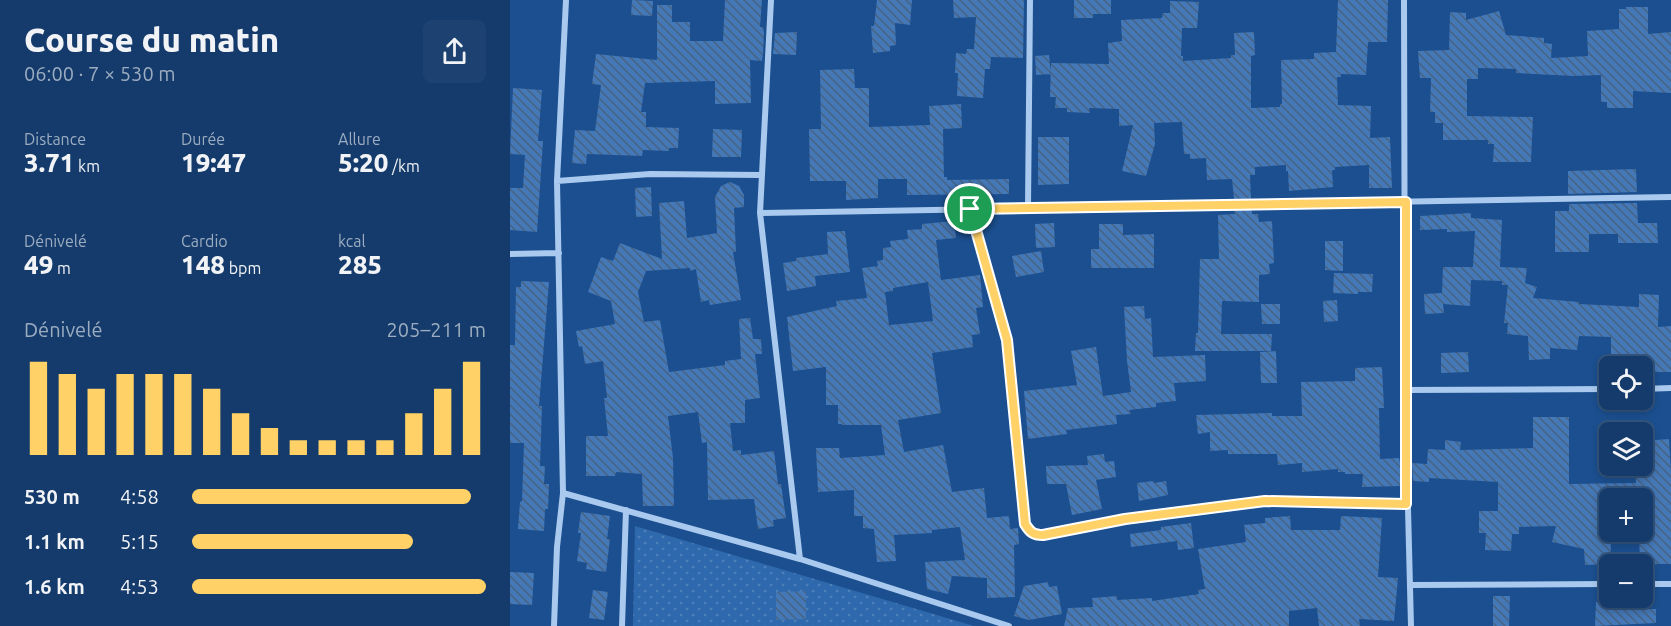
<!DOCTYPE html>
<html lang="fr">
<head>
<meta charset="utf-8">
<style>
  :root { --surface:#143b6b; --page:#1d4271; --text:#f1f3f6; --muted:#9dadc1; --line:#33557e; --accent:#ffd166 }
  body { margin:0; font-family:Ubuntu,sans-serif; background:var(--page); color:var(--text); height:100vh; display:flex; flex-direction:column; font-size:22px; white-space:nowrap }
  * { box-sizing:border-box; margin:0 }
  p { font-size:20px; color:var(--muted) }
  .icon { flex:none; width:33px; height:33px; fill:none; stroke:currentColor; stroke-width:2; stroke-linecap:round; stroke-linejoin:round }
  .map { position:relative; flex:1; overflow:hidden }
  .panel { display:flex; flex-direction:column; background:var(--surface); width:510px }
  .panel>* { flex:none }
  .tools { position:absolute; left:1089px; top:356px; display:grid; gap:12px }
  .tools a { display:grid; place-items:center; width:54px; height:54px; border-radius:9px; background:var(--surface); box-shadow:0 3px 9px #0003,0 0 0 2px var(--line); font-size:30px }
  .pin { position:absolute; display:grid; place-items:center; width:51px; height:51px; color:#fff; margin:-26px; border:3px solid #fff; border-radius:50%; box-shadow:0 2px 6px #0007 }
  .round { display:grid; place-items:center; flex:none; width:63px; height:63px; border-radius:9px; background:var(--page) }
  .head { display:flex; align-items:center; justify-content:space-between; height:102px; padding:0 24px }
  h1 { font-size:33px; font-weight:800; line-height:45px }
  .metrics { display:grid; grid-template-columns:repeat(3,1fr); gap:9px; height:102px; padding:6px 24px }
  .metrics div { display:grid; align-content:center }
  .metrics b { font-size:26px; font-weight:800 }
  .metrics small { font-size:16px; font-weight:400 }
  .metrics p { font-size:16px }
  .chart { height:168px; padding:12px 24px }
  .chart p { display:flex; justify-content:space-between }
  .chart svg { width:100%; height:108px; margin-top:6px; stroke:var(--accent); stroke-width:6 }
  ul { padding:0 24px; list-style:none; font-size:20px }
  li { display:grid; grid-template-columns:96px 72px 1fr; align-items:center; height:45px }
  li i { height:15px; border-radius:8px; background:var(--accent) }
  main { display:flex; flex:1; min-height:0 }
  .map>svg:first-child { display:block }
  .grass { fill:url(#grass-dots) }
  .building { fill:url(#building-back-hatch); fill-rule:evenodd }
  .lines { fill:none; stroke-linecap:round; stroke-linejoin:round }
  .street { stroke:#a9c9ee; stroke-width:6 }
  .route-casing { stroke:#fff; stroke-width:12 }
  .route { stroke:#ffd166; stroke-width:8 }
</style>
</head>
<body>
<main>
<section class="panel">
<div class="head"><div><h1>Course du matin</h1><p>06:00 · 7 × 530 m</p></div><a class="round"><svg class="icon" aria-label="share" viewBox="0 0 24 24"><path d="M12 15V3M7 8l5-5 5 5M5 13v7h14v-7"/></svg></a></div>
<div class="metrics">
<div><p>Distance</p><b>3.71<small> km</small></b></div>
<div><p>Durée</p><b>19:47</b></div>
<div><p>Allure</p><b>5:20<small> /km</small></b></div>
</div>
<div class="metrics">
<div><p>Dénivelé</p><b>49<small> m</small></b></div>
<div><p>Cardio</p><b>148<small> bpm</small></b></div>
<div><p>kcal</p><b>285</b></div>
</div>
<div class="chart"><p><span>Dénivelé</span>205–211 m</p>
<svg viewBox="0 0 160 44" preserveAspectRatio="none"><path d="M5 44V6M15 44V11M25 44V17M35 44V11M45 44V11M55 44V11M65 44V17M75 44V27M85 44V33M95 44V38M105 44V38M115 44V38M125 44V38M135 44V27M145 44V17M155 44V6"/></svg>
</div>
<ul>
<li><b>530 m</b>4:58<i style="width:95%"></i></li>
<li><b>1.1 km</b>5:15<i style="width:75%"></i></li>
<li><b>1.6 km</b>4:53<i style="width:100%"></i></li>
</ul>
</section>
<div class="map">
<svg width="1161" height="626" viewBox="0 0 1161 626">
  <defs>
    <pattern id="grass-dots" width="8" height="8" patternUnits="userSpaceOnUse" patternTransform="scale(1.5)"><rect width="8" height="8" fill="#2e69ad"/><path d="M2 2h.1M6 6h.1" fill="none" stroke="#4d80b9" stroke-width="1.8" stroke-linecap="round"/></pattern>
    <pattern id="building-back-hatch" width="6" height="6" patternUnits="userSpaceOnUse" patternTransform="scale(1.5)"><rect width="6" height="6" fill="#4478b7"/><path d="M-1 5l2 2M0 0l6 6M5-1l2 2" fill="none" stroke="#486282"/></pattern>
  </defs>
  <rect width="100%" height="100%" fill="#1b4f8f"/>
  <!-- grass -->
  <path class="grass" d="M125,526L464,626H123Z"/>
  <!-- building -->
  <path class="building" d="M122,0L143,1L142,16L121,15Z
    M215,0H252L250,27H253L254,33L253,54L252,61L240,60L241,103L205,104V81L135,83L131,112H136V127L169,128L168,148H159V151L133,150L132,156L77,154L76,164L62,163L65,130L85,131L91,85L82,84L86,54L147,60V5H162V22H180V41H213Z
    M367,0H402L400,25L385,23L386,45L380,46V51L363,53L361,26H364Z
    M443,0H514L513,58L481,57L480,69H475L473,98L447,96L448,73H445L446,53L456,54L457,49H464L466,17L444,18Z
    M564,0H601V14H583V18H564Z
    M828,0H878L877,42H858L856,75L831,74V77H827L828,105L861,106L860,138L880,137L882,188H859V165L825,167V170H822L823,187L779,191L778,171H776V165L745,167V175H740L741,199H724L722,179L697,180L696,158L680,159V154H674L672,122L644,123L645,144L636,176L612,171L623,125L609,126V109L579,108L580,113L557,112V108H545L546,97H540L541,63L599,64L598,43L612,41L611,20L652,18L653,13H660V1L689,2L687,28H672L671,56H673V61L721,58V55H725L724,33L744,32L745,55L741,56V108L770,107V104H772L771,60L804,59V53L826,52Z
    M1116,7H1138V34L1161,32V93L1123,91V108H1097V102H1091V75L1063,76L1006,73V69L968,68V79H957V116L1023,117L1021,162H983L984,144H978V140H933V123H925V112H920L921,78H910L908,51L939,50L940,12L956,13V20L989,11L996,35L1034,38V43L1042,44L1041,58L1078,56L1077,31L1109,29V9H1116Z
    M287,32L286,55L263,54L265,33Z
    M539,55L541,74L526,75L525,56Z
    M344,69L345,88H359V127L420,125L419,106L451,104L452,128L433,129L434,177H437V180L499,179V194L397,195V179H368V198L336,200V181H300L299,129H311L310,70Z
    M3,88L32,90L28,141H33L27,232L0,230V188H13L15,155L0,154Z
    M203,129L232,130L231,157H202Z
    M528,137H559V184L528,185Z
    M1126,169L1127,192L1058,194V171Z
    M220,182L229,186L234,195V207L224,208L226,252H223L231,300L200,305L199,300L191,302L186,269L180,271V268L136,271L128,292L134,322L150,320L159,372L215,365V361L231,359L229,319L240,318L243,339H251L252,354H245L250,398L235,400V423H220L223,451L231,450V455L264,451L268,484H271L276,518L263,520L264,526L248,529L244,499L198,500L197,442L192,443L188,412L158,416L163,458L164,506H133L132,474L106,472L105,476H76V436H98L94,398H97L93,361L75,364L72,346L69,347L66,331L105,324L101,301L78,292L91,257L103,261L110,243L152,259L149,203L174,201L177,238L207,233L205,197L211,186Z
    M141,187L142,216L126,217L125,188Z
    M1127,203L1128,223H1147L1148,243H1108V234H1079V252H1045V211H1059V204Z
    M724,210H742V214H748L749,222L762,221L764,263L759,264L760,274L749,275V302L712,301L711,334H762L761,351H685L686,333H688L690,259H709L708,215L725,214Z
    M961,213V218L992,220L990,267L1017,268L1015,283L1027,287L1023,298L1069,302V304L1129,307V294L1149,295L1148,327L1161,326V372H1132V366H1101V337L1069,336L1067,350L1040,348V359L1019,360L1018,336L997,334L998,323H994L998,285H992V281L961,280L960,306L933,304L934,313L915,314L914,294L932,293L933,267H963L965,231L937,232V229L910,230V216Z
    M444,221L446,238L426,240L431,280L470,275L473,307L466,308L470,334L462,335L463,347L422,353L431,413L388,420L394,452L433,445L442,492L474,488L477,518L499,516L500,529L508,528L509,544L504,545L505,597L477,598V578L442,576L438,594L417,589L415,562L455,560L450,527L422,530V533L384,535L386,561L367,562L364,529L353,528V516H344V490L308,492L306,448H329L330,458L375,455L371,425H332V424H328V405H316V367L283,371L277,317L327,306L326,301L357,298L352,268L368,266L367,261L373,260V248L381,247L380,241L398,239L397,230L412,229V224ZM418,282L423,321L379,325L375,292L383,291V288Z
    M544,223L545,247L526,248L525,224Z
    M589,224H613V235L644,234V268H581V249H589Z
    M335,231L340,272L305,276L306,286L277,291L273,263L286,261V258L318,254L317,232Z
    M815,241H833V271L815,270Z
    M531,251L534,272L506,277L502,256Z
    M824,273L863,274L862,292H848V294L823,293Z
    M11,281L39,282L29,406H32L30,466H35L34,484H39L38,509H35L34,531L8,529L10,502L12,501L14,443H0V345H5L6,287H11Z
    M827,300L828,321L814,322L813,301Z
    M751,304H770V324H752Z
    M634,306L635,319L641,318L643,357L695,355L696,381L664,383L666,401L646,403V407L619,410L621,414L606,415L607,424L556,430L557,434L518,439L514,391L567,385L561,351L586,347L593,396L621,392L617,361L614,307Z
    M766,351L767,383H751L750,352Z
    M958,352L959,372L931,373V353Z
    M872,367L874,408H869L870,459L889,458L890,463H892L891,486L852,487L853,474H835V472H828V469L792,472V463L768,465L767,454H718V450L700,451V432L688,434L686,415L762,413V416H792L791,382L845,381V368Z
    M1023,417H1059V484L1126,483L1125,465H1132V441L1159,439L1161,472V564H1130L1129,531H1132V498H1100L1101,564L1075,565L1074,549L1042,542L1046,526L1009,527V534H1002L1001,551L975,550L976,533H969V511H988V482L919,478V482L903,481L902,463L917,464L918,449L935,450V440L951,442L950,450L1023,448Z
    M594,454L595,462L604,461L606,477L586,480L592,509L562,515L556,484H537L536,466L578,465L577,456Z
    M643,481L644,483L656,481L658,495L629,501L627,483Z
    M71,512L100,516L97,539H100L96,572L76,569L77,563L67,561L71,533H68Z
    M780,516L781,530H830L831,516L872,518L868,577L888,578L884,621L849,619L850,626H809L807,608L779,611V626H554L558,608L583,607L582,598L607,596V600L642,598V601L689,594L688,590L695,589L688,549L736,542L734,525L755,523V518Z
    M681,523L684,548L668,550L667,541L621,547L620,534L651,530V527Z
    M0,572L24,573L22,605L0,604Z
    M538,582L539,587L547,586L552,614L519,620L504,616L514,586Z
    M83,590L98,592L94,620L79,618Z
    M296,591V619L266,620V592Z
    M983,596H1000L999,626H983Z
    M1086,602L1116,604V609H1146V623L1085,626Z"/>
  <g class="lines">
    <!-- street -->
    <path class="street" d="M261,0L250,213L290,559
      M894,0L895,390L901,626
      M47,181L140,174L251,175
      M518,207L520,0
      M460,209L497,340L515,524C520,532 523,535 533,535L615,519L755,501L896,504
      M250,213L1161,197
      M0,254L49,253
      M1132,389L1161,388
      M895,390L1100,389
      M53,493L290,559L499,626
      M1132,584H1161
      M900,585L1100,584
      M44,626L47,547L53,493L47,181L56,0
      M112,626L116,510"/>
  </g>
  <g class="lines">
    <!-- route casing -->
    <g class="route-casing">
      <path id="route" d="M896,202V504L755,501L615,519L533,535C523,535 520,532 515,524L497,340L460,209Z"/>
    </g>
    <!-- route -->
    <use href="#route" class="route"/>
  </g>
</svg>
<div class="tools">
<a><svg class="icon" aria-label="locate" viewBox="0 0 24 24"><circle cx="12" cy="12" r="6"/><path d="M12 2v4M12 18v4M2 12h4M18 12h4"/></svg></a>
<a><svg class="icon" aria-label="layers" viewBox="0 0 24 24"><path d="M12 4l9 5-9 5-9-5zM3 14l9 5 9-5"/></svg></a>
<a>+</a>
<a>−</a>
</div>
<div class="pin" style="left:460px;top:209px;background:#1e9e55"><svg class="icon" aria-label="arrive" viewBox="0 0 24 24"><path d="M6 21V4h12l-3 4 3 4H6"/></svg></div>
</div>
</main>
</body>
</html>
